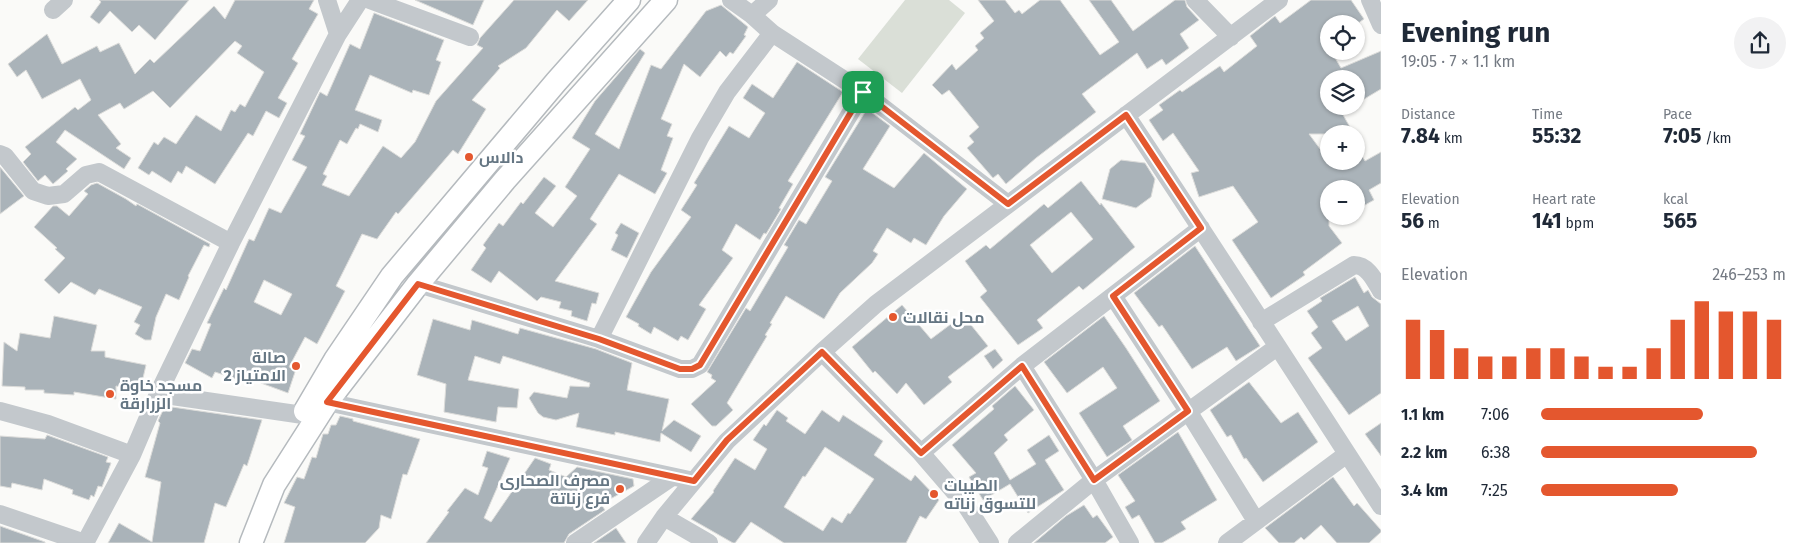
<!DOCTYPE html>
<html lang="en">
<head>
<meta charset="utf-8">
<style>
  :root { --surface:#fff; --page:#f2f2f3; --text:#1f2937; --muted:#747a83; --accent:#e4572e }
  body { margin:0; font-family:"Fira Sans",Cairo,sans-serif; background:var(--page); color:var(--text); height:100vh; display:flex; flex-direction:column; font-size:19px; white-space:nowrap }
  * { box-sizing:border-box; margin:0 }
  p { font-size:16px; color:var(--muted) }
  .icon { flex:none; width:28px; height:28px; fill:none; stroke:currentColor; stroke-width:2; stroke-linecap:round; stroke-linejoin:round }
  .map { position:relative; flex:1; overflow:hidden }
  .drawer { display:flex; flex-direction:column; background:var(--surface); width:425px }
  .drawer>* { flex:none }
  .fabs { position:absolute; left:1320px; top:15px; display:grid; gap:10px }
  .fabs a { display:grid; place-items:center; width:45px; height:45px; border-radius:50%; background:var(--surface); box-shadow:0 1px 4px #0004; font-size:25px }
  .pin { position:absolute; display:grid; place-items:center; width:42px; height:42px; color:#fff; margin:-21px; border-radius:10px; box-shadow:0 2px 8px #0006 }
  .round { display:grid; place-items:center; flex:none; width:52px; height:52px; border-radius:26px; background:var(--page) }
  .headline { display:flex; align-items:center; justify-content:space-between; height:85px; padding:0 20px }
  h1 { font-size:28px; font-weight:700; line-height:38px }
  .metrics { display:grid; grid-template-columns:repeat(3,1fr); gap:8px; height:85px; padding:5px 20px }
  .metrics div { display:grid; align-content:center }
  .metrics b { font-size:21px; font-weight:700 }
  .metrics small { font-size:14px; font-weight:400 }
  .metrics p { font-size:14px }
  .chart { height:140px; padding:10px 20px }
  .chart p { display:flex; justify-content:space-between }
  .chart svg { width:100%; height:90px; margin-top:5px; stroke:var(--accent); stroke-width:6 }
  ul { padding:0 20px; list-style:none; font-size:16px }
  li { display:grid; grid-template-columns:80px 60px 1fr; align-items:center; height:38px }
  li i { height:12px; border-radius:6px; background:var(--accent) }
  main { display:flex; flex:1; min-height:0 }
  .map>svg:first-child { display:block }
  .green { fill:#dadfd7 }
  .building { fill:#aab3b9; stroke:#dcdcda; fill-rule:evenodd }
  .lines { fill:none; stroke-linecap:round; stroke-linejoin:round }
  .major-casing { stroke:#b5babe; stroke-width:25 }
  .minor { stroke:#c3c8cc; stroke-width:18 }
  .major { stroke:#fff; stroke-width:22 }
  .route-casing { stroke:#fff; stroke-width:10 }
  .route { stroke:#e4572e; stroke-width:6 }
  .poi-dot { fill:#e4572e; stroke:#fff; stroke-width:2 }
  .labels { text-anchor:middle; dominant-baseline:central; stroke-width:5; stroke-linejoin:round; paint-order:stroke }
  .poi-label { font-size:16px; font-weight:bold; fill:#657683; stroke:#fff; text-anchor:start }
</style>
</head>
<body>
<main>
<div class="map">
<svg width="1381" height="543" viewBox="0 0 1381 543">
  <rect width="100%" height="100%" fill="#fafaf8"/>
  <!-- green -->
  <path class="green" d="M905,0H949L965,13L902,93L858,59Z"/>
  <!-- building -->
  <path class="building" d="M99,0H189L155,40L139,25L132,32L110,11L99,24L90,17L101,2Z
    M235,0H314L309,9L318,14L292,59L298,63L278,98L287,103L279,118L266,111L253,136L248,133L215,184L186,166L182,174L178,171L171,183L152,171L149,175L138,168L154,142L158,145L164,137L176,144L196,115L221,131L231,110L235,112L240,104L245,107L264,72L237,53L242,46L235,41L170,108L153,91L124,109L120,103L98,115L121,144L116,148L131,158L124,169L65,130L56,142L77,159L66,169L68,171L53,184L45,175L38,181L23,162L31,154L25,147L75,107L78,110L91,100L80,79L42,99L26,70L17,77L8,64L47,34L62,64L97,46L100,52L119,43L135,74L150,59L154,63L214,6L225,19Z
    M415,0H484L473,25Z
    M514,0H588L569,21L557,10L526,48L498,66L500,68L472,100L486,109L458,154L453,150L398,214L396,212L377,239L362,234L336,286L345,291L317,344L305,337L289,367L296,369L288,393L250,379L249,383L215,372L212,378L185,363L192,349L200,351L211,324L207,323L224,288L226,290L249,239L254,241L269,208L281,213L307,167L292,160L305,136L300,134L320,92L327,96L350,44L360,49L374,13L444,40L436,60L441,62L429,95L413,90L412,93L370,75L355,110L382,120L378,132L360,124L358,129L356,128L347,144L340,140L323,174L327,176L322,185L349,196L383,146L401,158L415,142L436,101L483,48L477,45L480,38ZM264,280L292,294L281,315L254,302Z
    M978,0H1005L1015,13L1019,10L1022,14L1040,0H1060L1100,55L1119,42L1089,0H1111L1133,31L1175,0H1185L1187,7L1199,20L1180,34L1189,48L1166,65L1162,59L1147,69L1137,53L1082,94L1096,112L1036,158L1006,184L998,174L993,178L967,148L974,142L969,136L979,127L949,90L942,95L932,85L952,64L956,70L978,50L975,46L984,38L980,33L994,21Z
    M1311,0H1351L1364,19L1357,24H1329V51H1331L1341,68L1381,51V89L1356,104V79H1329V106H1338L1351,129L1343,134H1309L1329,161L1337,167L1346,161H1356V146L1365,161L1381,152V183L1369,190L1374,200L1356,210V189H1329V226L1342,243L1303,272L1305,275L1271,298L1232,240L1258,222L1233,186L1199,197L1191,173L1199,171L1173,133L1163,141L1149,120L1163,110L1159,105L1180,90L1182,92L1220,66L1224,72L1257,46L1250,36L1275,16L1280,23Z
    M721,5L748,27L744,35L746,36L733,54L730,52L726,57L720,51L700,77L684,64L661,119L672,124L667,136L673,138L661,170L667,173L655,194L619,174L590,219L597,224L555,281L599,293L596,304L592,303L587,321L571,316L572,311L559,308L561,302L541,297L537,301L499,271L491,283L471,270L486,248L483,245L499,223L503,226L521,202L523,204L544,177L556,186L535,213L553,227L577,196L565,187L590,149L572,138L595,101L640,49L645,53L595,134L619,149L651,65L661,69L706,11Z
    M797,62L843,92L788,181L793,184L779,208L781,209L766,234L764,233L760,240L736,224L722,250L733,258L699,305L706,309L688,340L681,336L678,341L654,327L651,334L638,326L639,324L626,317L651,272L691,217L681,210L697,185L694,183L729,126L749,138L765,113L743,98L752,84L773,98Z
    M867,109L890,126L863,169L894,188L924,153L967,189L944,216L926,245L914,238L911,243L887,228L873,251L878,254L872,263L840,293L824,319L786,296L770,323L772,324L765,335L767,336L727,403L733,410L716,426H712L691,404L716,381L711,378L712,375L707,372L746,308L750,311L788,247L784,245L799,220L806,224L832,181L825,177Z
    M1121,160L1145,163L1155,179L1151,197L1136,208L1102,199L1110,169Z
    M0,167L24,196L0,214Z
    M1081,181L1100,205L1101,203L1135,247L1083,290L1079,286L1037,320L1043,328L1018,345L980,297L987,291L965,261L986,245L990,249L1044,204L1048,208ZM1071,212L1093,239L1052,273L1030,245Z
    M97,183L126,199L136,206L137,204L210,244L209,247L204,245L188,276L189,277L179,300L166,294L156,317L151,340H145L135,334L140,325L134,322L142,307L99,289L95,295L71,282L59,294L44,280L65,258L55,249L57,248L34,227L53,206H57L69,216L88,194L84,191L91,185Z
    M621,223L639,233L627,258L611,250L618,235L615,233Z
    M1195,246L1260,346L1236,361L1227,347L1192,369L1162,325L1159,327L1134,293Z
    M1355,277L1364,293L1368,290L1372,297L1381,304V393L1349,415L1308,358L1322,348L1311,333L1318,327L1307,311L1322,301L1320,298ZM1358,306L1369,326L1346,341L1332,321Z
    M902,305L931,339L963,315L988,346L948,377L952,382L924,405L906,383L897,394L875,371L873,373L852,347Z
    M54,316L97,325L91,351H105V357L146,365L140,391L116,386V399L74,392V395L44,393V390H25V387L2,386L4,342L17,351L20,333L50,338Z
    M1104,316L1126,348L1160,401L1123,426L1132,440L1107,457L1079,413L1117,388L1103,367L1067,393L1044,362Z
    M433,319L470,330L472,320L518,334L520,328L596,349L632,363L627,390L669,399L662,431L674,420L701,436L691,452L661,433L660,442L615,432V435L576,427L579,413L556,420L543,417L538,413L529,398L534,392L567,398L570,386L589,387L590,383L503,356L500,364L475,356L468,380L519,389L517,408L498,407L496,422L444,412L446,384L417,375Z
    M995,349L1003,360L993,369L984,356Z
    M1249,382L1281,423L1298,412L1318,442L1263,482L1246,458L1244,459L1231,435L1227,437L1210,410Z
    M1015,386L1034,410L1004,435L1008,440L994,453L1010,480L1036,464L1027,450L1049,435L1059,451L1045,460L1064,490L1028,513L1010,484L983,500L969,477L976,473L952,445L994,409L992,406Z
    M165,406L262,420L247,466L244,464L226,507L215,503L204,543H108L119,523L152,542L161,482L145,477L160,423L158,421Z
    M777,410L788,418L786,421L805,434L822,410L839,422L843,415L883,441L874,455L911,481L915,475L939,500L926,519L920,516L906,543H784L751,522L735,543H733L691,519L714,492L713,491L735,458L755,470L767,449L753,440L764,424L766,426ZM825,447L874,479L850,514L848,513L842,523L832,517L823,531L784,507L803,476L805,477Z
    M340,416L353,419V421L420,439L407,475L403,474L391,519L381,515L379,528L365,543H284L295,507L284,503L297,477L304,479L312,457L316,458L323,434H328L331,425H336Z
    M1381,423V456L1365,434Z
    M1178,432L1217,500L1181,522L1186,529L1162,543H1155L1139,515L1132,519L1125,507L1135,501L1118,475Z
    M47,435L108,457L106,462L111,463L102,487L98,486L94,497L91,495L89,500L72,494L73,490L44,479L42,490L12,483L11,488L0,486V436L45,439Z
    M487,451L510,458L484,518L491,522L535,458L551,464L549,470L566,477L577,467L633,479L634,486L601,504L605,510L569,534L564,543H426L449,512L447,511L465,488L478,495L488,468L482,466Z
    M1333,477L1354,506L1357,503L1381,530V532L1369,543H1337L1321,525L1304,540L1301,537L1294,543H1279L1265,528Z
    M1084,505L1093,518L1097,515L1113,537L1105,543H1034L1066,516Z
    M0,526L45,542V543H0Z
    M616,528L626,543H594Z"/>
  <g class="lines">
    <!-- major casing -->
    <g class="major-casing">
      <path id="major" d="M305,411L335,360L392,276L556,82L629,0
        M251,543L274,485L327,402L418,284L505,180L666,0"/>
    </g>
    <!-- minor -->
    <path class="minor" d="M327,0L338,34
      M370,0L470,37
      M731,0L752,15L772,33L863,92L1008,204
      M1195,0L1231,37
      M1370,0L1381,25
      M53,10L64,0
      M752,15L769,0
      M1126,115C1212,244 1296,375 1381,506
      M0,154L5,156L33,191L48,196L64,194L86,175L99,172L231,243
      M418,284L599,339L680,369H692L700,365L863,92
      M1113,296L1188,411L1256,521
      M1261,322L1354,265C1368,265 1375,281 1381,291
      M599,339L700,138L727,92L772,33
      M822,352L921,453L965,504L990,543
      M1022,366L1094,480L1130,543
      M158,394L303,415
      M327,402L694,481
      M0,411L48,424L132,455
      M921,453L1022,366L1201,228
      M0,514L85,543
      M664,517L709,543
      M85,543L132,455L158,394L231,243L338,34L360,0
      M575,543L672,477
      M646,543L664,517L727,441L822,352L876,304L1279,0
      M1017,543L1094,480L1277,347
      M1227,543L1347,454"/>
    <!-- major -->
    <use href="#major" class="major"/>
  </g>
  <g class="lines">
    <!-- route casing -->
    <g class="route-casing">
      <path id="route" d="M863,92L1008,204L1126,115L1201,228L1113,296L1188,411L1094,480L1022,366L921,453L822,352L727,440L694,481L327,402L418,284L599,339L680,369H692L700,365Z"/>
    </g>
    <!-- route -->
    <use href="#route" class="route"/>
  </g>
  <!-- markers -->
  <g class="poi-dot">
    <circle cx="469" cy="157" r="5"/>
    <circle cx="893" cy="317" r="5"/>
    <circle cx="296" cy="366" r="5"/>
    <circle cx="110" cy="394" r="5"/>
    <circle cx="620" cy="489" r="5"/>
    <circle cx="934" cy="494" r="5"/>
  </g>
  <g class="labels">
    <!-- poi labels -->
    <g class="poi-label">
      <text x="479" y="157">دالاس</text>
      <text x="903" y="317">محل نقالات</text>
      <text x="286" y="357" text-anchor="end">صالة<tspan x="286" dy="18">الامتياز 2</tspan></text>
      <text x="120" y="385">مسجد خاوة<tspan x="120" dy="18">الزرارقة</tspan></text>
      <text x="610" y="480" text-anchor="end">مصرف الصحارى<tspan x="610" dy="18">فرع زناتة</tspan></text>
      <text x="944" y="485">الطيبات<tspan x="944" dy="18">للتسوق زناته</tspan></text>
    </g>
  </g>
</svg>
<div class="fabs">
<a><svg class="icon" aria-label="locate" viewBox="0 0 24 24"><circle cx="12" cy="12" r="6"/><path d="M12 2v4M12 18v4M2 12h4M18 12h4"/></svg></a>
<a><svg class="icon" aria-label="layers" viewBox="0 0 24 24"><path d="M12 4l9 5-9 5-9-5zM3 14l9 5 9-5"/></svg></a>
<a>+</a>
<a>−</a>
</div>
<div class="pin" style="left:863px;top:92px;background:#1e9e55"><svg class="icon" aria-label="arrive" viewBox="0 0 24 24"><path d="M6 21V4h12l-3 4 3 4H6"/></svg></div>
</div>
<section class="drawer">
<div class="headline"><div><h1>Evening run</h1><p>19:05 · 7 × 1.1 km</p></div><a class="round"><svg class="icon" aria-label="share" viewBox="0 0 24 24"><path d="M12 15V3M7 8l5-5 5 5M5 13v7h14v-7"/></svg></a></div>
<div class="metrics">
<div><p>Distance</p><b>7.84<small> km</small></b></div>
<div><p>Time</p><b>55:32</b></div>
<div><p>Pace</p><b>7:05<small> /km</small></b></div>
</div>
<div class="metrics">
<div><p>Elevation</p><b>56<small> m</small></b></div>
<div><p>Heart rate</p><b>141<small> bpm</small></b></div>
<div><p>kcal</p><b>565</b></div>
</div>
<div class="chart"><p><span>Elevation</span>246–253 m</p>
<svg viewBox="0 0 160 44" preserveAspectRatio="none"><path d="M5 44V15M15 44V20M25 44V29M35 44V33M45 44V33M55 44V29M65 44V29M75 44V33M85 44V38M95 44V38M105 44V29M115 44V15M125 44V6M135 44V11M145 44V11M155 44V15"/></svg>
</div>
<ul>
<li><b>1.1 km</b>7:06<i style="width:66%"></i></li>
<li><b>2.2 km</b>6:38<i style="width:88%"></i></li>
<li><b>3.4 km</b>7:25<i style="width:56%"></i></li>
</ul>
</section>
</main>
</body>
</html>
